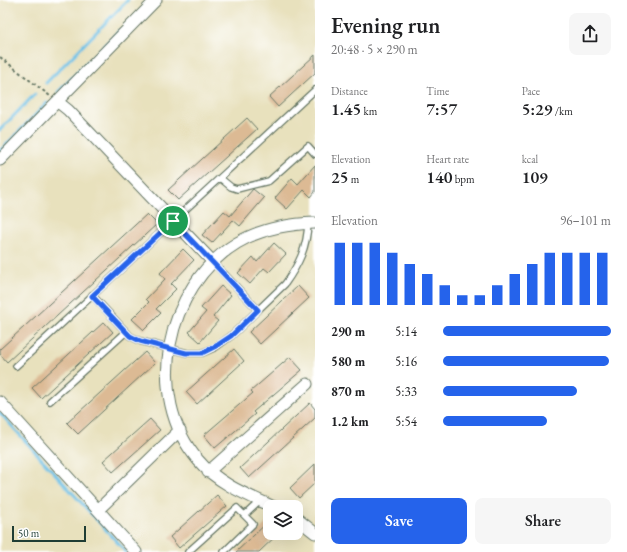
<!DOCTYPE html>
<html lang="en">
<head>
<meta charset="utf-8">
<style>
  :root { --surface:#fff; --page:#f6f6f6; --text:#202124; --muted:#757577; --accent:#2563eb }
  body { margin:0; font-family:"EB Garamond",serif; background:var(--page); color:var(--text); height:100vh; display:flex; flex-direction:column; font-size:15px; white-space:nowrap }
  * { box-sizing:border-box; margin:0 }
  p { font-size:13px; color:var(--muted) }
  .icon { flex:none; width:22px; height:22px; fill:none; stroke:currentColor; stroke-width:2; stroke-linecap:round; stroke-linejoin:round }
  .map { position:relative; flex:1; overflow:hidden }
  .sheet { display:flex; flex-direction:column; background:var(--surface); width:312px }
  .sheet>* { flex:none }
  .fabs { position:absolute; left:263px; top:500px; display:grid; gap:8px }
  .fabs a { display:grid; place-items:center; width:40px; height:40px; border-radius:8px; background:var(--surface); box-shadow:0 4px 16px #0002; font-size:20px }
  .scale { position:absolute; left:12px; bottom:10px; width:74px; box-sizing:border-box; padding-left:4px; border:2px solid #1f3d34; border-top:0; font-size:11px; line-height:14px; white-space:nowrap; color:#1f3d34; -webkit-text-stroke:3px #fff; paint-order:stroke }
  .pin { position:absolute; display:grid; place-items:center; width:34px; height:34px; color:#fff; margin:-17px; border:2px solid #fff; border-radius:50%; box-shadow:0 1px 4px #0007 }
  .round { display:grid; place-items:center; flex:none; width:42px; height:42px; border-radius:8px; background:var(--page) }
  .summary { display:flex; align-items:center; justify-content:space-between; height:68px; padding:0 16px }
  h1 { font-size:22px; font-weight:600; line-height:30px }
  .metrics { display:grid; grid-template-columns:repeat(3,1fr); gap:6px; height:68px; padding:4px 16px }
  .metrics div { display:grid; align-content:center }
  .metrics b { font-size:17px; font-weight:600 }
  .metrics small { font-size:11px; font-weight:400 }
  .metrics p { font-size:11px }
  .chart { height:112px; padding:8px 16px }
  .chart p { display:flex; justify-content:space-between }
  .chart svg { width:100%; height:72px; margin-top:4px; stroke:var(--accent); stroke-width:6 }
  .primary-button { display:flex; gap:8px; margin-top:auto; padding:8px 16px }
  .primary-button a { flex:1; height:46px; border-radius:8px; background:var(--accent); color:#fff; font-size:16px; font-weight:600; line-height:46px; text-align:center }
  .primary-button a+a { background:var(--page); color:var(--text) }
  ul { padding:0 16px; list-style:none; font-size:13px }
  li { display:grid; grid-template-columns:64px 48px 1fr; align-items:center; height:30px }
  li i { height:10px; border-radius:5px; background:var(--accent) }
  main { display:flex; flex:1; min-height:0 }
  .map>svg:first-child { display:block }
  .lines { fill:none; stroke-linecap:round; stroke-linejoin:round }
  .stream { stroke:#6bc1e8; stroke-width:3 }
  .building { fill:#dcba94 }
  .lane-casing { stroke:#657664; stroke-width:8 }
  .street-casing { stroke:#657664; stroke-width:13 }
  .path { stroke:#657664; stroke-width:2; stroke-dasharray:3 3; stroke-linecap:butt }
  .lane { stroke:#fff; stroke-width:5.5 }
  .street { stroke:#fff; stroke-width:11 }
  .route-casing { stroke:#fff; stroke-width:8 }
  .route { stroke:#2563eb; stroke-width:5 }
</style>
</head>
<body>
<main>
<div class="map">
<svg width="315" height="552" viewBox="0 0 315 552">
  <rect width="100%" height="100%" fill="#fff"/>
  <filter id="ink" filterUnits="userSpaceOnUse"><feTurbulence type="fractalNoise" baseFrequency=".025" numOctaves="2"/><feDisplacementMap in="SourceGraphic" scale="8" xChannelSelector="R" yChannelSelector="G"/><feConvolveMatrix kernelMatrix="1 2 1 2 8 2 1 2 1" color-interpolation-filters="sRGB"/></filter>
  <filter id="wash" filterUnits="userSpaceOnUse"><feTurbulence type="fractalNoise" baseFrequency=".012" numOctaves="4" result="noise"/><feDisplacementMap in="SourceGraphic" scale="16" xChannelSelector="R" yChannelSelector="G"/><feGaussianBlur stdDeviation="0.9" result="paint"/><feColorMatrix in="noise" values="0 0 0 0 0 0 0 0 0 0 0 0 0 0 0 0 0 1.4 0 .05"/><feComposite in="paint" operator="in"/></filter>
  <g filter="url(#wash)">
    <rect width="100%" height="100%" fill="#e8e1bd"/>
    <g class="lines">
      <!-- stream -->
      <path class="stream" d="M46,83L128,0
        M58,92L120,30
        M0,130L35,94
        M0,151L47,103
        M0,413L126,552"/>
    </g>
    <g id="blocks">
      <!-- building -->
      <path class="building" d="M315,55V73L278,107L269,97Z
        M247,118L257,129L178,200L168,190Z
        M315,165V192L311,197L304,190L287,209L275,198L292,178L298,184Z
        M253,189L264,198L240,226L233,220L212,243L202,235L224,211L230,216Z
        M147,214L157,224L7,362L0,354V349Z
        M274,243L286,254L269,272L264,268L250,284L238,273L253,257L257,262Z
        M183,249L194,260L171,284L176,289L156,309L161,313L144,330L132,319L149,302L146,299L165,279L160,273Z
        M221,286L231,295L213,317L218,321L200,342L189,332L206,312L201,308Z
        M298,286L309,298L260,344L249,332Z
        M104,322L113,332L41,398L32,388Z
        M234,349L244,361L197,404L186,392Z
        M145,352L155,363L78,434L67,423Z
        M290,357L302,370L253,412L255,414L215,448L204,435L253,393L251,391Z
        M310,403L315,409V418L249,478L240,468Z
        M150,419L160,430L113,472L103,461Z
        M315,464V483L299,498L290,488Z
        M217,495L227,506L179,548L170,537Z
        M270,520V533H279L259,552H236Z"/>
    </g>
  </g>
  <g filter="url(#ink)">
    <use href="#blocks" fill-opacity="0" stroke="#657664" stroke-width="1"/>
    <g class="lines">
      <!-- lane casing -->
      <g class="lane-casing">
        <path id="lane" d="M220,178L231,187L237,189L269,181L308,146L315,154
          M213,262L258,310
          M92,295L130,336L140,341L187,353H202L216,347L231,336L285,284C299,264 307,248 308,223
          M16,366L315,90
          M50,401L126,332
          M245,515L260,501
          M188,552L237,508L253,524L224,552"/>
      </g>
      <!-- street casing -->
      <g class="street-casing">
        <path id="street" d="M58,102L68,110L213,262
          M0,160L156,0
          M0,402L136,552
          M208,472L307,384
          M274,507C247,495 217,483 198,460C143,396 166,286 237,243C260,229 288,224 315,223
          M98,510L180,430
          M296,518L315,533"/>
      </g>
      <!-- path -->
      <path class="path" d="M0,57L50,96"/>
      <!-- lane -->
      <use href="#lane" class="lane"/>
      <!-- street -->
      <use href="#street" class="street"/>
    </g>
  </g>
  <g class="lines" filter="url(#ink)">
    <!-- route casing -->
    <g class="route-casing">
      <path id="route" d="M173,221L258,310L231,336L216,346L202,353H186L140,341L130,336L92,296Z"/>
    </g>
    <!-- route -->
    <use href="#route" class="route"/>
  </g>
</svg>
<div class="fabs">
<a><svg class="icon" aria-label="layers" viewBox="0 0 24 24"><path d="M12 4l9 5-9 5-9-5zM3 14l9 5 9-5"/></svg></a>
</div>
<div class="scale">50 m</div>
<div class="pin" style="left:173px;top:221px;background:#1e9e55"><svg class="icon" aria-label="arrive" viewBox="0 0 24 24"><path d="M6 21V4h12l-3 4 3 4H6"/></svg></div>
</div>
<section class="sheet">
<div class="summary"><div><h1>Evening run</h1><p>20:48 · 5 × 290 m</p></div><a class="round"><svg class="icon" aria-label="share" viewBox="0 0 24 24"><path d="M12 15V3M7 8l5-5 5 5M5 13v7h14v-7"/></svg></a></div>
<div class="metrics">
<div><p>Distance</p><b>1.45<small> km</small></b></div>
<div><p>Time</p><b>7:57</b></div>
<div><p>Pace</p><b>5:29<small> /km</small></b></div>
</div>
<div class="metrics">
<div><p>Elevation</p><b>25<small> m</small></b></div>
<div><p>Heart rate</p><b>140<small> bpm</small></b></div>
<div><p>kcal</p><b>109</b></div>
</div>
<div class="chart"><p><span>Elevation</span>96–101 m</p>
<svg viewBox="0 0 160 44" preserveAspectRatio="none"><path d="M5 44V6M15 44V6M25 44V6M35 44V12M45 44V19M55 44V25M65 44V32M75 44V38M85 44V38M95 44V32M105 44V25M115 44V19M125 44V12M135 44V12M145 44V12M155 44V12"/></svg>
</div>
<ul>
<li><b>290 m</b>5:14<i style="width:100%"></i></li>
<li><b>580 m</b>5:16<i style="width:99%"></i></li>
<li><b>870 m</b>5:33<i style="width:80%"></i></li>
<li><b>1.2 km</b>5:54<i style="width:62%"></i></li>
</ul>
<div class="primary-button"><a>Save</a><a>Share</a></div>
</section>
</main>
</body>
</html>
